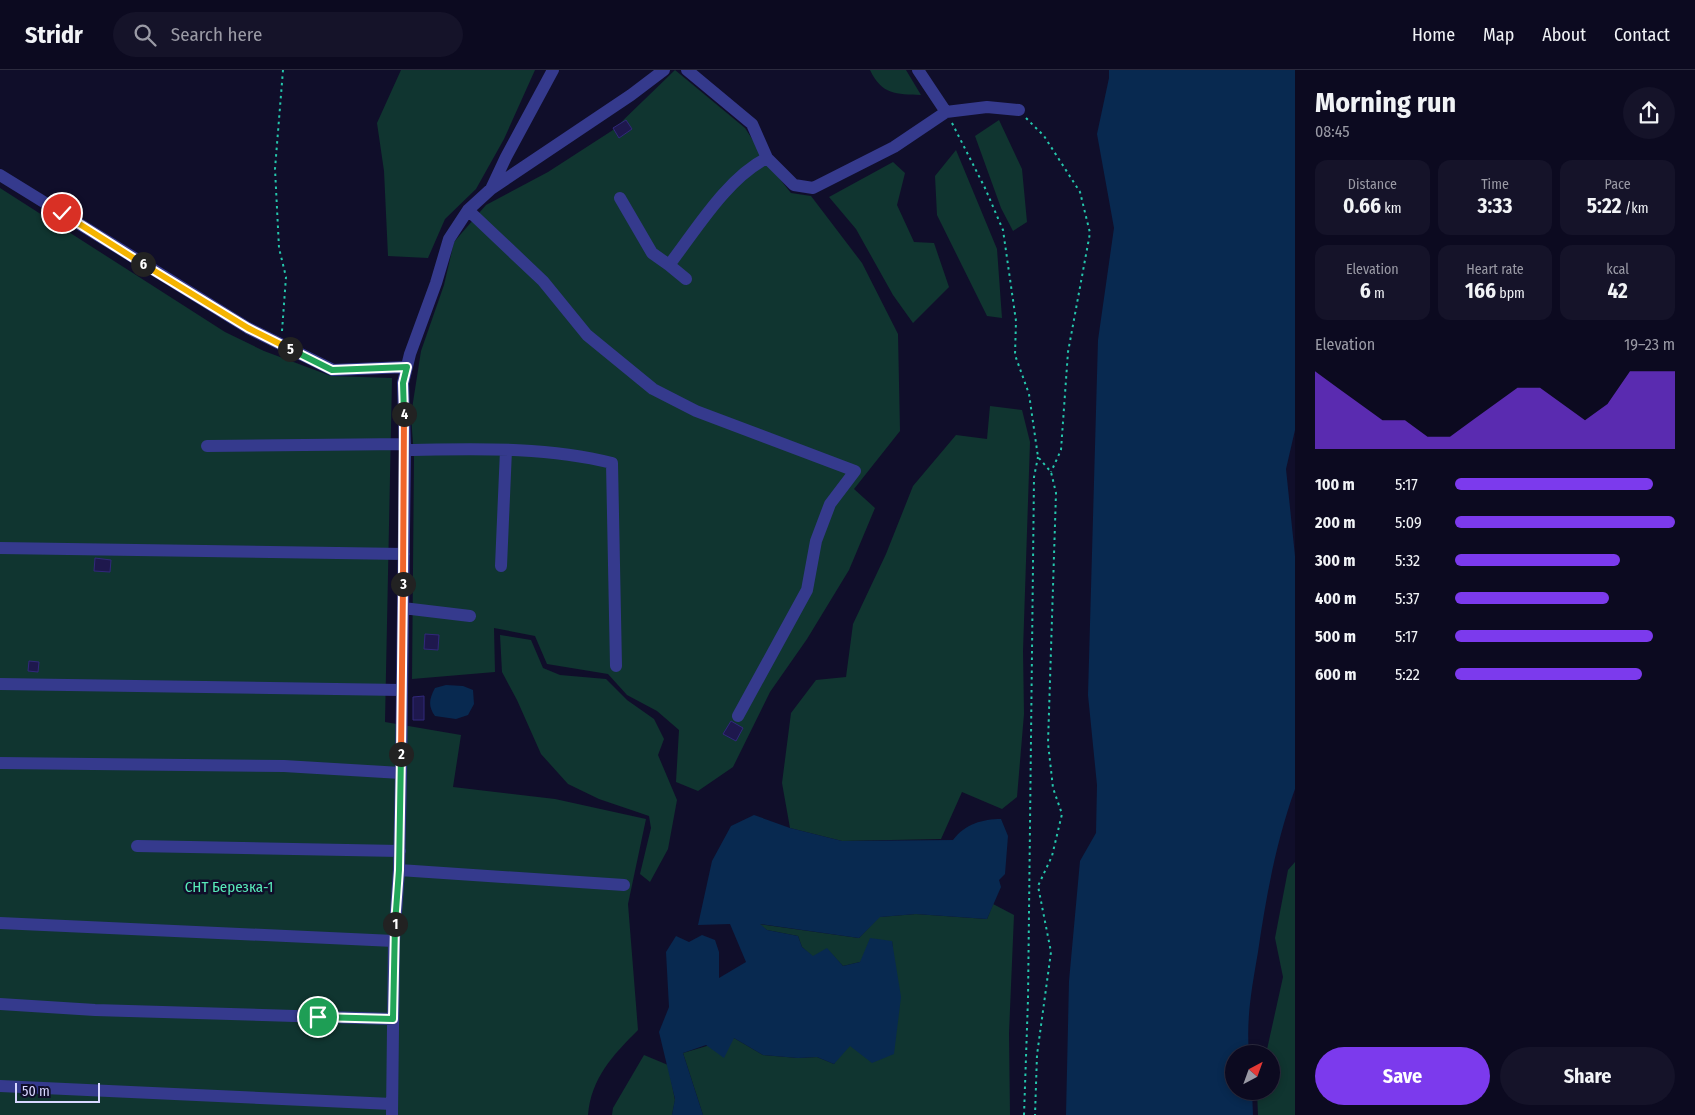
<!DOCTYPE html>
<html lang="en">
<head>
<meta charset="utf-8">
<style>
  :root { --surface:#0c0a20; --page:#151329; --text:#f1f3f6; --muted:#9a9aa5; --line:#2c2b3e; --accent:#7c3aed }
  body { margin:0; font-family:"Fira Sans Condensed",sans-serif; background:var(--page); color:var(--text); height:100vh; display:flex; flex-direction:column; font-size:19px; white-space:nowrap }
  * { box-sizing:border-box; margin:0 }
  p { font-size:16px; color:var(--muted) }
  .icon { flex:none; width:28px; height:28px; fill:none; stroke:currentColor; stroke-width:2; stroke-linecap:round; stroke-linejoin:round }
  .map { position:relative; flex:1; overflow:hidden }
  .details { display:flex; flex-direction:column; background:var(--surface); width:400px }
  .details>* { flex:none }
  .needle { width:32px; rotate:41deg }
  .buttons { position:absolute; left:1225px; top:975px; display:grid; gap:10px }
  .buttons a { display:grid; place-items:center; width:55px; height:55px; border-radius:50%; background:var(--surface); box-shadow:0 2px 8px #0003,0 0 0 1px var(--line); font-size:25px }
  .scale { position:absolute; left:15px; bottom:12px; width:85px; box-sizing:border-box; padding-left:5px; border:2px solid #d8d7ff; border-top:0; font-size:14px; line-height:18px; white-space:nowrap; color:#d8d7ff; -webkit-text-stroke:4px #100e2a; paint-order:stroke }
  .pin { position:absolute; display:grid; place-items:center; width:42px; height:42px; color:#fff; margin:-21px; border:2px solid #fff; border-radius:50%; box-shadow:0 1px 5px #0007 }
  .km { position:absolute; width:25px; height:25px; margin:-12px; border-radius:50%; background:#222; color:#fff; font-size:14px; line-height:25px; text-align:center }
  .round { display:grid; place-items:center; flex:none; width:52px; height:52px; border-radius:26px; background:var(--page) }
  .headline { display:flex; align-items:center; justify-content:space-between; height:85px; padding:0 20px }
  h1 { font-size:28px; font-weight:700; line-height:38px }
  .stats { display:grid; grid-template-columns:repeat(3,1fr); gap:8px; height:85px; padding:5px 20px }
  .stats div { display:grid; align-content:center; border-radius:12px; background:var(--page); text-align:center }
  .stats b { font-size:21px; font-weight:700 }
  .stats small { font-size:14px; font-weight:400 }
  .stats p { font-size:14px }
  .chart { height:140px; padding:10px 20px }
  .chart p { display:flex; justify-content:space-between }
  .chart svg { width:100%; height:90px; margin-top:5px; fill:var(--accent); opacity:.7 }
  .cta { display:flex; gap:10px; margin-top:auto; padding:10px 20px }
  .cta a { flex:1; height:58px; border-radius:30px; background:var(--accent); color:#fff; font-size:20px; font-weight:700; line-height:58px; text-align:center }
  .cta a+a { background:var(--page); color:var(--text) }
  ul { padding:0 20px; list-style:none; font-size:16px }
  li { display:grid; grid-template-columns:80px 60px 1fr; align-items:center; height:38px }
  li i { height:12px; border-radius:6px; background:var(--accent) }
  header { display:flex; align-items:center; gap:30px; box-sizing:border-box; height:70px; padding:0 25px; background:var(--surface); border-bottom:1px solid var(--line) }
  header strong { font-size:24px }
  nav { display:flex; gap:28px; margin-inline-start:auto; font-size:18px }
  .search { width:350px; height:45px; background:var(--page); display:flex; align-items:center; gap:12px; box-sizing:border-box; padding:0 18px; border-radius:28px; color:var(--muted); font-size:19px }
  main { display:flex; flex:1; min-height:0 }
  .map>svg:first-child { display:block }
  .green { fill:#103530 }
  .water { fill:#082950 }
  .building { fill:#1e184d; stroke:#31287b }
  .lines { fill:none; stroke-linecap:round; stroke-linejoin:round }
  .path { stroke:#25c6ac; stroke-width:2; stroke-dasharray:2.5 4; stroke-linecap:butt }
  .minor { stroke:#353a8d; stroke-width:12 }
  .split-1-casing { stroke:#fff; stroke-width:10 }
  .split-2-casing { stroke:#fff; stroke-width:10 }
  .split-3-casing { stroke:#fff; stroke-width:10 }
  .split-4-casing { stroke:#fff; stroke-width:10 }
  .split-5-casing { stroke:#fff; stroke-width:10 }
  .split-6-casing { stroke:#fff; stroke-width:10 }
  .split-7-casing { stroke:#fff; stroke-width:10 }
  .split-1 { stroke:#22a559; stroke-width:6 }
  .split-2 { stroke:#22a559; stroke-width:6 }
  .split-3 { stroke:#f0652b; stroke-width:6 }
  .split-4 { stroke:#f0652b; stroke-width:6 }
  .split-5 { stroke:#22a559; stroke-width:6 }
  .split-6 { stroke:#f5b400; stroke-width:6 }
  .split-7 { stroke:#f5b400; stroke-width:6 }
  .labels { text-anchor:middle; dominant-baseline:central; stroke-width:5; stroke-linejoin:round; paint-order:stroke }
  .park-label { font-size:15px; fill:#58eab8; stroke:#100e2a }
</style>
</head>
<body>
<header>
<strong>Stridr</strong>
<div class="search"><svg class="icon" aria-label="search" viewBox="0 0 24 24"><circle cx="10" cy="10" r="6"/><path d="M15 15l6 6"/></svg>Search here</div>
<nav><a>Home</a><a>Map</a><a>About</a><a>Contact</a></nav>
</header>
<main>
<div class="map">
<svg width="1295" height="1045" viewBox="0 0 1295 1045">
  <rect width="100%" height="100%" fill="#100e2a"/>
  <!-- green -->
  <path class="green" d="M401,0H535L504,69L476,119L445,149L428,188L388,186L384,101L377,53Z
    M675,0L745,58L771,98L791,123L811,126L862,193L898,264L900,361L854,419L875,438L849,500L807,569L770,622L733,697L698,721L676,712L679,660L657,641L627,625L608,604L547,594L535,566L494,558L495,602L412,609L414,388L411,345L421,281L444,215L454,172L486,135L548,102L613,60Z
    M870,0H906L921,25C896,24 882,25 870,0Z
    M999,50L1022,99L1027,152L1013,161L1001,138L975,66Z
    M956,80L997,179L1002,248L987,246L937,145L935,106Z
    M893,92L905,103L897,135L914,172L934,173L949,217L913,253L893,225L856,159L829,127Z
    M0,118L225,262L264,281L331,306L392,308L385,652L461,665L453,717L555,729L646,749L628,834L638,960C613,985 591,1008 588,1045H0Z
    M990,336L1022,340L1030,372L1023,581L1024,644L1017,727L1002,739L962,722L941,769L842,771L790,758L782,713L791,643L816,610L846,607L853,554L886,484L913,416L956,365L987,369Z
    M500,565L531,570L543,598L560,605L606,609L627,630L654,649L664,669L658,685L677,730L668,779L650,812L640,804L651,758L649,746L599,729L568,714L541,684L517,630L502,602Z
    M1295,792V1045H1258L1257,1021H1271V984H1266L1283,907L1275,868L1288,800Z
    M993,834L1014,845L1009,963L1010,1045H703L683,983L734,968L763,985L798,988L817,987L834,994L894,892L892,871L860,892L843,896L827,879L813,887L802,877L798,866L767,860L758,854L859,868L879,847L916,844L987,849Z
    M644,985L668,995L675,1030L672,1045H612L613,1038Z"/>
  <!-- water -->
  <path class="water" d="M1109,0H1295V360L1286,399L1295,486V719C1276,772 1266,827 1258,882C1252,917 1246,948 1249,984H1234V1021H1252L1253,1045H1066L1069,911L1080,791L1096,763L1097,715L1088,625L1098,270L1114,158L1097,64L1109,8Z
    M446,615L463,616L473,620L474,634L468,645L456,649L435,646C428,636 429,629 435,618Z
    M754,745L790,758L842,771L953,770C965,754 983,749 1001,749L1008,766L1005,804L999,810L1001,817L987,849L916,844L880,847L859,868L760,854L767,860L798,866L802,877L813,886L827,878L843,896L860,892L870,868L892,871L901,927L894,984L872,993L850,976L834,994L817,987L798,988L763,985L734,968L724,988L706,975L683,983L703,1045H672L675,1029L659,962L669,937L666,882L676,866L689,872L702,865L715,870L719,882V908L746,892L730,854L698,855L712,791L731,756Z"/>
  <!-- building -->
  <path class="building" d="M626,50L632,59L619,68L613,58Z
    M95,488L111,490L110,502L94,501Z
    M425,564L439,565L438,580L424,579Z
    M29,591L39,592L38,602L28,601Z
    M424,626V650H413V627Z
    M731,651L743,658L736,671L723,664Z"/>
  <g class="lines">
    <!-- path -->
    <path class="path" d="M1026,48L1044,66L1080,122L1090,163L1068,282L1061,380L1051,402
      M952,53L985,118L1003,160L1016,251L1015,285L1029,324L1038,387L1051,402L1056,423L1048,673L1053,718L1062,744L1052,786L1038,816L1051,882L1037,985L1035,1045
      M282,261L286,207L279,178L275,99L283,0
      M1024,1045L1028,929L1034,407L1038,387"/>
    <!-- minor -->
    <path class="minor" d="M687,0L752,54L767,88L794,115L813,118L894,77L946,42L987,37L1019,40
      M918,0L946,42
      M0,105L248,258L333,300L407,297
      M491,119L506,87L553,0
      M620,128L652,183L669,195
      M468,140L543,211L587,265L653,319L696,341L855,401L830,434L816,471L807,520L738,646
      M686,209L669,195C696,160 727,108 767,88
      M207,376L405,374
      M405,380C474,379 545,376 612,393L616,596
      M0,478L404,484
      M501,496L506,380
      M403,538L470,546
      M0,614L401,620
      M0,693L284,696L401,703
      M137,776L400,781
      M399,800L624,815
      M0,853L394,871
      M0,934L95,940L393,949
      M0,1016L392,1034
      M392,1045L394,871L399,800L401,703L405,380L403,313L410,284L436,213L449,169L468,140L491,119L631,25L664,0"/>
  </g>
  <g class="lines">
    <!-- split-1 casing -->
    <g class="split-1-casing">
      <path id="split-1" d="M318,947L393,949L395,854"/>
    </g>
    <!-- split-2 casing -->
    <g class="split-2-casing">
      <path id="split-2" d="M395,854L399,800L401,684"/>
    </g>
    <!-- split-3 casing -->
    <g class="split-3-casing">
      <path id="split-3" d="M401,684L403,514"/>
    </g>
    <!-- split-4 casing -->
    <g class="split-4-casing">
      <path id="split-4" d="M403,514L404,344"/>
    </g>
    <!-- split-5 casing -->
    <g class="split-5-casing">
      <path id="split-5" d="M290,279L332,300L407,297L403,313L404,344"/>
    </g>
    <!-- split-6 casing -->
    <g class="split-6-casing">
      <path id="split-6" d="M143,194L248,258L290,279"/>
    </g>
    <!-- split-7 casing -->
    <g class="split-7-casing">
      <path id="split-7" d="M62,143L143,194"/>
    </g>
    <!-- split-1 -->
    <use href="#split-1" class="split-1"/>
    <!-- split-2 -->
    <use href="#split-2" class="split-2"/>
    <!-- split-3 -->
    <use href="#split-3" class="split-3"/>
    <!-- split-4 -->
    <use href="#split-4" class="split-4"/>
    <!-- split-5 -->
    <use href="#split-5" class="split-5"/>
    <!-- split-6 -->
    <use href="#split-6" class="split-6"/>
    <!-- split-7 -->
    <use href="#split-7" class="split-7"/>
  </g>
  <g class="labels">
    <!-- park labels -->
    <g class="park-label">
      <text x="229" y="817">СНТ Березка-1</text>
    </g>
  </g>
</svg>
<div class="buttons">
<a><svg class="needle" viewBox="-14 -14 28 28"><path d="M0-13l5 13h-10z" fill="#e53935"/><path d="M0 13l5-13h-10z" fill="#9a9aa5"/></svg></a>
</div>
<div class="scale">50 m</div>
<div class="pin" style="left:318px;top:947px;background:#1e9e55"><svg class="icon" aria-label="arrive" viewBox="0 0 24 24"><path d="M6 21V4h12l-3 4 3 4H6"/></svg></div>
<div class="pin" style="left:62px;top:143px;background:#d93025"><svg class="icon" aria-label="check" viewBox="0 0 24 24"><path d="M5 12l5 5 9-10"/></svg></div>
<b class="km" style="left:395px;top:854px">1</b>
<b class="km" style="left:401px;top:684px">2</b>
<b class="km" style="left:403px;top:514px">3</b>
<b class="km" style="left:404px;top:344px">4</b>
<b class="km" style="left:290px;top:279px">5</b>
<b class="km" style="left:143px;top:194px">6</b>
</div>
<section class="details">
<div class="headline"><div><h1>Morning run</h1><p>08:45</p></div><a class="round"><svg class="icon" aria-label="share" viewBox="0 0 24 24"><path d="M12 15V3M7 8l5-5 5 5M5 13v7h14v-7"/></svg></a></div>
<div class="stats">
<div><p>Distance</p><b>0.66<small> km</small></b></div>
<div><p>Time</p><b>3:33</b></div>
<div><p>Pace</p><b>5:22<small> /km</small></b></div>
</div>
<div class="stats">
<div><p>Elevation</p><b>6<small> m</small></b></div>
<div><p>Heart rate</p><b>166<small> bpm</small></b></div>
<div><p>kcal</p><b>42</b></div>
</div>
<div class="chart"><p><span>Elevation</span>19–23 m</p>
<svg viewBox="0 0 160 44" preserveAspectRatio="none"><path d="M0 44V6L10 14L20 22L30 30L40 30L50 38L60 38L70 30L80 22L90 14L100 14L110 22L120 30L130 22L140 6L150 6L160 6V44z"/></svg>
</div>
<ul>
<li><b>100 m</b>5:17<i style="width:90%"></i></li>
<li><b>200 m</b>5:09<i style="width:100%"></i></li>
<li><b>300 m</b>5:32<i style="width:75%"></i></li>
<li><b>400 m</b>5:37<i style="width:70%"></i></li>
<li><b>500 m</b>5:17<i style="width:90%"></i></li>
<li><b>600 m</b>5:22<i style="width:85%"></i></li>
</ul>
<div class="cta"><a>Save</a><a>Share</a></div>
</section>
</main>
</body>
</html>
